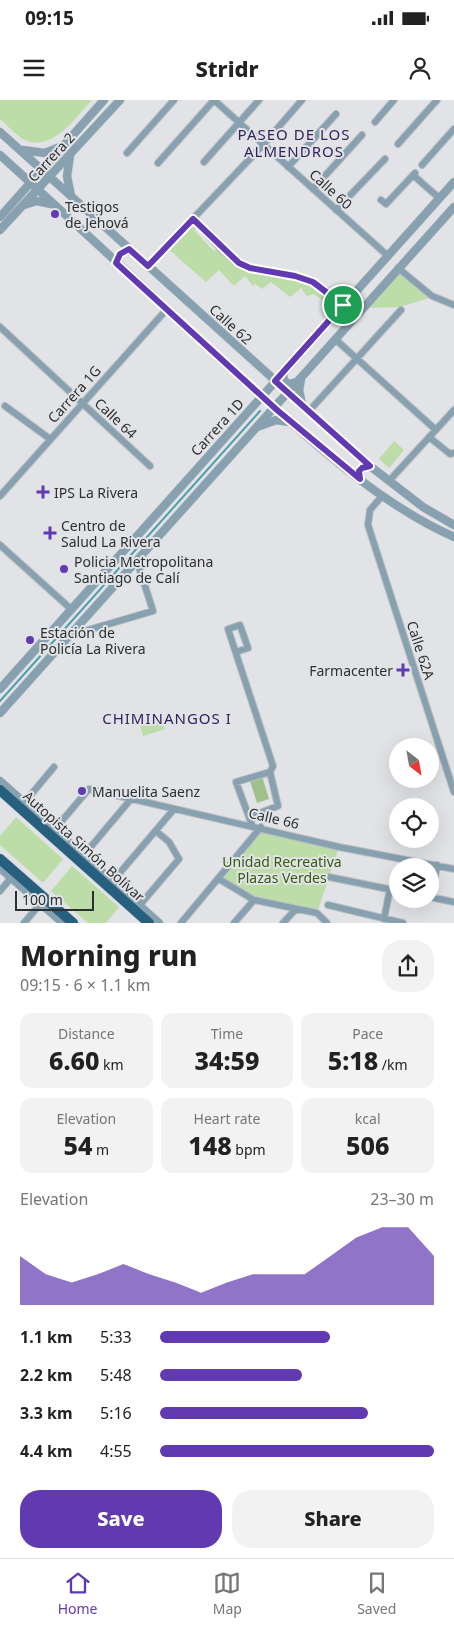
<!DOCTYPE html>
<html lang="en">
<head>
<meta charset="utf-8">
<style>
  :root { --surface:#fff; --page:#f2f2f2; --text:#222; --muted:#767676; --line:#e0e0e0; --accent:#613ab2 }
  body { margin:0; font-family:"Noto Sans",sans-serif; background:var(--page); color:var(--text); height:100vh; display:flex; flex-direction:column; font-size:19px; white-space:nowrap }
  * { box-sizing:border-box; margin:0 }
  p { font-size:16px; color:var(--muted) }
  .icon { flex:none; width:28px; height:28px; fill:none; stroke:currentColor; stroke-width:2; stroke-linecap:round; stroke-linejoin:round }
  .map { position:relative; height:823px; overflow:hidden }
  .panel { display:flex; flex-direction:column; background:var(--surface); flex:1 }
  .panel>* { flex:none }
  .needle { width:32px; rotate:149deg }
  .buttons { position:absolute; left:389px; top:638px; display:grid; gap:10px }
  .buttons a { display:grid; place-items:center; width:50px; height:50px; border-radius:50%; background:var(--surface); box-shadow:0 5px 20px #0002; font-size:25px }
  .scale { position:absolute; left:15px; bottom:12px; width:79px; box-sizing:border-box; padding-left:5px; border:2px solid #2e2f30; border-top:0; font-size:14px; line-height:18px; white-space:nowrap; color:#2e2f30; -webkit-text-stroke:4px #e1e3e6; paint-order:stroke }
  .pin { position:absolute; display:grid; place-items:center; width:42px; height:42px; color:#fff; margin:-21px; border:2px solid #fff; border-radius:50%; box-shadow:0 1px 5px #0007 }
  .round { display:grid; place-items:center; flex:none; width:52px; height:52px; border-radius:20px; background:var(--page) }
  .headline { display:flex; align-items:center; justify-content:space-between; height:85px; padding:0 20px }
  h1 { font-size:28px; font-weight:800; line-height:38px }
  .stats { display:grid; grid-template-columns:repeat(3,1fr); gap:8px; height:85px; padding:5px 20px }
  .stats div { display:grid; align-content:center; border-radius:12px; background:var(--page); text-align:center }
  .stats b { font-size:25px; font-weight:800 }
  .stats small { font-size:14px; font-weight:400 }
  .stats p { font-size:14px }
  .chart { height:140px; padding:10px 20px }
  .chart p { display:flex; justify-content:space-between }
  .chart svg { width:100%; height:90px; margin-top:5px; fill:var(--accent); opacity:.7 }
  .action { display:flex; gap:10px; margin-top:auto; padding:10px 20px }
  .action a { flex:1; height:58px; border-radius:20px; background:var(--accent); color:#fff; font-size:20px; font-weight:800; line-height:58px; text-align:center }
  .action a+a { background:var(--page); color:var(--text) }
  ul { padding:0 20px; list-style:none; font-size:16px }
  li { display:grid; grid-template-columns:80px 60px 1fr; align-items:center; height:38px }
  li i { height:12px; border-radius:6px; background:var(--accent) }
  .status { display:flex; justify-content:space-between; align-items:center; height:35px; padding:0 25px; background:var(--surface); direction:ltr }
  .status svg { height:14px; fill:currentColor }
  header { display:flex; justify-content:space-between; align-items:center; height:65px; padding:0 20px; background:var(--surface); font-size:22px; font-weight:800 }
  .tabs { display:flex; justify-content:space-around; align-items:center; height:70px; border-top:1px solid var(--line); background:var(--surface); font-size:14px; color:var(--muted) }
  .tabs a { display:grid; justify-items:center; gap:2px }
  .tabs .on { color:var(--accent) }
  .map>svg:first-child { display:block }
  .green { fill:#bcdda7 }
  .forest { fill:#a1c18c }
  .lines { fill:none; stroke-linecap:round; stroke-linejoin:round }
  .stream { stroke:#4d9ead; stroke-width:2 }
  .minor-casing { stroke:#bdbfc2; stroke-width:8 }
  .tertiary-casing { stroke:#bdbfc2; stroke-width:9 }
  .trunk-casing { stroke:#bdbfc2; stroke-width:11 }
  .minor { stroke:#88a1b1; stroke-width:6 }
  .tertiary { stroke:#88a1b1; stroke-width:8 }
  .trunk { stroke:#27607e; stroke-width:10 }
  .route-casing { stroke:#fff; stroke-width:10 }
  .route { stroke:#613ab2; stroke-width:6 }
  .poi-dot { fill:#613ab2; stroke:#e1e3e6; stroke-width:2 }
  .labels { text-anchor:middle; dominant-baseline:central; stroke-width:4; stroke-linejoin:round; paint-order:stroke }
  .street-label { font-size:14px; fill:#2e2f30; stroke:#e1e3e6 }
  .poi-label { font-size:14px; fill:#2e2f30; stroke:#e1e3e6; text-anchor:start }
  .park-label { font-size:14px; fill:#345b0e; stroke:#e1e3e6 }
  .neighbourhood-label { font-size:15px; letter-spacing:1px; fill:#33235d; stroke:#e1e3e6 }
</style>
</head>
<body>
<div class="status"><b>09:15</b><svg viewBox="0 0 49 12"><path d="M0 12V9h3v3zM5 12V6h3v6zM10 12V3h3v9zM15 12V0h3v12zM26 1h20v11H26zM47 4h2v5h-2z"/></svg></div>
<header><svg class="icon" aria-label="menu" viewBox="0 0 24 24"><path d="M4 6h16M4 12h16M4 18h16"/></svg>Stridr<svg class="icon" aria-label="person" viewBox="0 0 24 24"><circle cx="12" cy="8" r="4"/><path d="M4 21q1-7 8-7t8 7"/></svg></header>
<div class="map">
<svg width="454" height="823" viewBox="0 0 454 823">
  <rect width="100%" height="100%" fill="#e1e3e6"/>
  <!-- green -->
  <path class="green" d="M0,0H92C74,19 51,55 21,38C14,33 7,25 0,19Z
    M189,125L196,128L195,131L214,151L221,147L250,168L295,176L318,185L336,199L330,206L314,194L307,196L301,188L290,197L271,182L262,189L255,184L253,186L245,176L234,186L219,170L206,182L167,148Z
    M399,172L429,198L400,207L367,208Z
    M394,341L404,350L389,368L379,359Z
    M161,618L165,629L143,636L140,625Z
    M16,717L63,759L43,783L0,745V736Z
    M261,727L339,747L317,813L254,800L219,779Z
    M72,766L119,807L106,823H88L51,791Z"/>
  <!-- forest -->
  <path class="forest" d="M262,676L269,699L257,703L250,681Z"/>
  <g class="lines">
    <!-- stream -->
    <path class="stream" d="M0,601L260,311"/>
    <!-- minor casing -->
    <g class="minor-casing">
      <path id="minor" d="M214,0L388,156
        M375,22L394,0
        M398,44L437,0
        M127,53L174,0
        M204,62L259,0
        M158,63L214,0
        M422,65L454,29
        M288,67L336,14
        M413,75L439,98
        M313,89L362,35
        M381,100L386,104L415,73
        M336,110L385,59
        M193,119C209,135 226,159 248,167C263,174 278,173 294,176C313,179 329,191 343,205
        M148,166L263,45L302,0
        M398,168L432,196L454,205
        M0,227L150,366
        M335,239L436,330
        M5,306L50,339
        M309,311L401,210
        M429,337L450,354L454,353
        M389,381L454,310
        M0,396L167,209
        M382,396L370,410L368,425L454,692
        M0,445L71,509
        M71,535L153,511L137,461
        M236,552L248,548L240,525L228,529L273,666L270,672L236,682L252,725
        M24,703L54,667
        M249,717L278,706L270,672
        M54,730L89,689L339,747L454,769
        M83,756L131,699
        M329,777L398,791
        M219,779L254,800L317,813L327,823
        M112,782L174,709
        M0,791L11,778
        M430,797L454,802
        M432,797L437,765
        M328,805L403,823
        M139,806L179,759L169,742L156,731
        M384,819L390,789
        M24,823L41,803
        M181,823L261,727
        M234,823L254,800
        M283,823L296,809"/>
    </g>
    <!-- tertiary casing -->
    <g class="tertiary-casing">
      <path id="tertiary" d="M0,32L370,366L423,407L454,425
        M23,50L45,53L60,47
        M0,55C80,127 158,201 237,274C301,332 375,402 454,437
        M70,56L67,76L71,96
        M24,105L37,101L51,104
        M0,117L104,0
        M0,130L120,0
        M116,163L121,154L129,149
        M283,271L284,281L290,284L296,282
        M301,279L299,290L302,304
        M260,326L276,320L289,322
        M360,379L359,375L362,368L370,366
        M0,589L454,82
        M0,613L454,107
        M0,681L159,823
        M0,768L63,823"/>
    </g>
    <!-- trunk casing -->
    <g class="trunk-casing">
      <path id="trunk" d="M0,690L149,823
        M0,759L73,823"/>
    </g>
    <!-- minor -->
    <use href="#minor" class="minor"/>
    <!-- tertiary -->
    <use href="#tertiary" class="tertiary"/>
    <!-- trunk -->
    <use href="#trunk" class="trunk"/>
  </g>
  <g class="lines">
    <!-- route casing -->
    <g class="route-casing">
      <path id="route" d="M193,119L239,163L250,168L295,176L313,182L343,205L275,281L370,366L362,368L359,371L360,379L277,310L116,163L120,154L129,149L148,166Z"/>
    </g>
    <!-- route -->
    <use href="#route" class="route"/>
  </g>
  <!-- markers -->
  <g class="poi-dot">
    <circle cx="55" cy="114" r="5"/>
    <path d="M40.5 384.5h5v5h5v5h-5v5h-5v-5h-5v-5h5z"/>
    <path d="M47.5 425.5h5v5h5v5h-5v5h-5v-5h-5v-5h5z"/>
    <circle cx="64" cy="469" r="5"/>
    <circle cx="30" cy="540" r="5"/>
    <path d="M400.5 562.5h5v5h5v5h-5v5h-5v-5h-5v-5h5z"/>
    <circle cx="82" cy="691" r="5"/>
  </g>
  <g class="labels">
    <!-- street labels -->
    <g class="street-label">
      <text transform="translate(51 57) rotate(-47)">Carrera 2</text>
      <text transform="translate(331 89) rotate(42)">Calle 60</text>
      <text transform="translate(231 224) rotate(42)">Calle 62</text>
      <text transform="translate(74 294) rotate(-48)">Carrera 1G</text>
      <text transform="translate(116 318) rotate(43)">Calle 64</text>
      <text transform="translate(217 327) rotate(-48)">Carrera 1D</text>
      <text transform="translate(421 550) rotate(72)">Calle 62A</text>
      <text transform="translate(274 718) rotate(13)">Calle 66</text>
      <text transform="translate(84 746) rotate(42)">Autopista Simón Bolívar</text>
    </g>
    <!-- poi labels -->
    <g class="poi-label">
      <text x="65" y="106">Testigos<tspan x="65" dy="16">de Jehová</tspan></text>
      <text x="54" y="392">IPS La Rivera</text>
      <text x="61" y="425">Centro de<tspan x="61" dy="16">Salud La Rivera</tspan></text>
      <text x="74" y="461">Policia Metropolitana<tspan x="74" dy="16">Santiago de Calí</tspan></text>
      <text x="40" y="532">Estación de<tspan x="40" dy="16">Policía La Rivera</tspan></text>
      <text x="393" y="570" text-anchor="end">Farmacenter</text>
      <text x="92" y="691">Manuelita Saenz</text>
    </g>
    <!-- park labels -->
    <g class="park-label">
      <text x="282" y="761">Unidad Recreativa<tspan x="282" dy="16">Plazas Verdes</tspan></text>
    </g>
    <!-- neighbourhood labels -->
    <g class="neighbourhood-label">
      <text x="294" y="34">PASEO DE LOS<tspan x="294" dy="17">ALMENDROS</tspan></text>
      <text x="167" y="618">CHIMINANGOS I</text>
    </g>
  </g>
</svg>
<div class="buttons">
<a><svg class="needle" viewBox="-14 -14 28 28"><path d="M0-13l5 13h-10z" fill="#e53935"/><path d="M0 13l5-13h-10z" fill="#767676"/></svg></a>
<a><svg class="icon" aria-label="locate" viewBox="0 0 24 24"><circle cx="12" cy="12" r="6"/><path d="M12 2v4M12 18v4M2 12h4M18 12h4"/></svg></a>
<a><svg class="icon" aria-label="layers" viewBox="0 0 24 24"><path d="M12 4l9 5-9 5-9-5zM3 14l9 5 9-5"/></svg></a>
</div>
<div class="scale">100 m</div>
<div class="pin" style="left:343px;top:205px;background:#1e9e55"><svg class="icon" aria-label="arrive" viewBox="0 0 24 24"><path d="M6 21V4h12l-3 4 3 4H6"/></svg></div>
</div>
<section class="panel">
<div class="headline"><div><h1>Morning run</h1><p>09:15 · 6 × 1.1 km</p></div><a class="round"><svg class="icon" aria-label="share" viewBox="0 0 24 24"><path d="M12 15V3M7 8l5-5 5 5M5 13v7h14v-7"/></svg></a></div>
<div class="stats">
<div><p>Distance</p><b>6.60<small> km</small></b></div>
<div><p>Time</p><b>34:59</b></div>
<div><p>Pace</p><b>5:18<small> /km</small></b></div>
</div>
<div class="stats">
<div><p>Elevation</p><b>54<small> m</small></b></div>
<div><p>Heart rate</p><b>148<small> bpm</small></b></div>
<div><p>kcal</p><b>506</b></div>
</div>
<div class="chart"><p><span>Elevation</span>23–30 m</p>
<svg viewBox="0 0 160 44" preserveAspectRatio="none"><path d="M0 44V20L10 29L20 33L30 29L40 24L50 29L60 33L70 38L80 33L90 29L100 29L110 29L120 20L130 11L140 6L150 6L160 20V44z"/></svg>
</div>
<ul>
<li><b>1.1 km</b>5:33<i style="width:62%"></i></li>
<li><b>2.2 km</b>5:48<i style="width:52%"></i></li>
<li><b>3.3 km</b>5:16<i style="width:76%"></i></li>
<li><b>4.4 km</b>4:55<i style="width:100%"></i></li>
</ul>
<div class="action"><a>Save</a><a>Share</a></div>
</section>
<nav class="tabs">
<a class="on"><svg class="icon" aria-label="home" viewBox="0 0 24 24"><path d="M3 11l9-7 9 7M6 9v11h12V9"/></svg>Home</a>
<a><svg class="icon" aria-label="map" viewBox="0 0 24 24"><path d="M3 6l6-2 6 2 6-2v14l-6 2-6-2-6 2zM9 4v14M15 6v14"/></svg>Map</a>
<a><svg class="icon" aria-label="saved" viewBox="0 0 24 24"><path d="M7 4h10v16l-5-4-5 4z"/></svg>Saved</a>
</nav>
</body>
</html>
